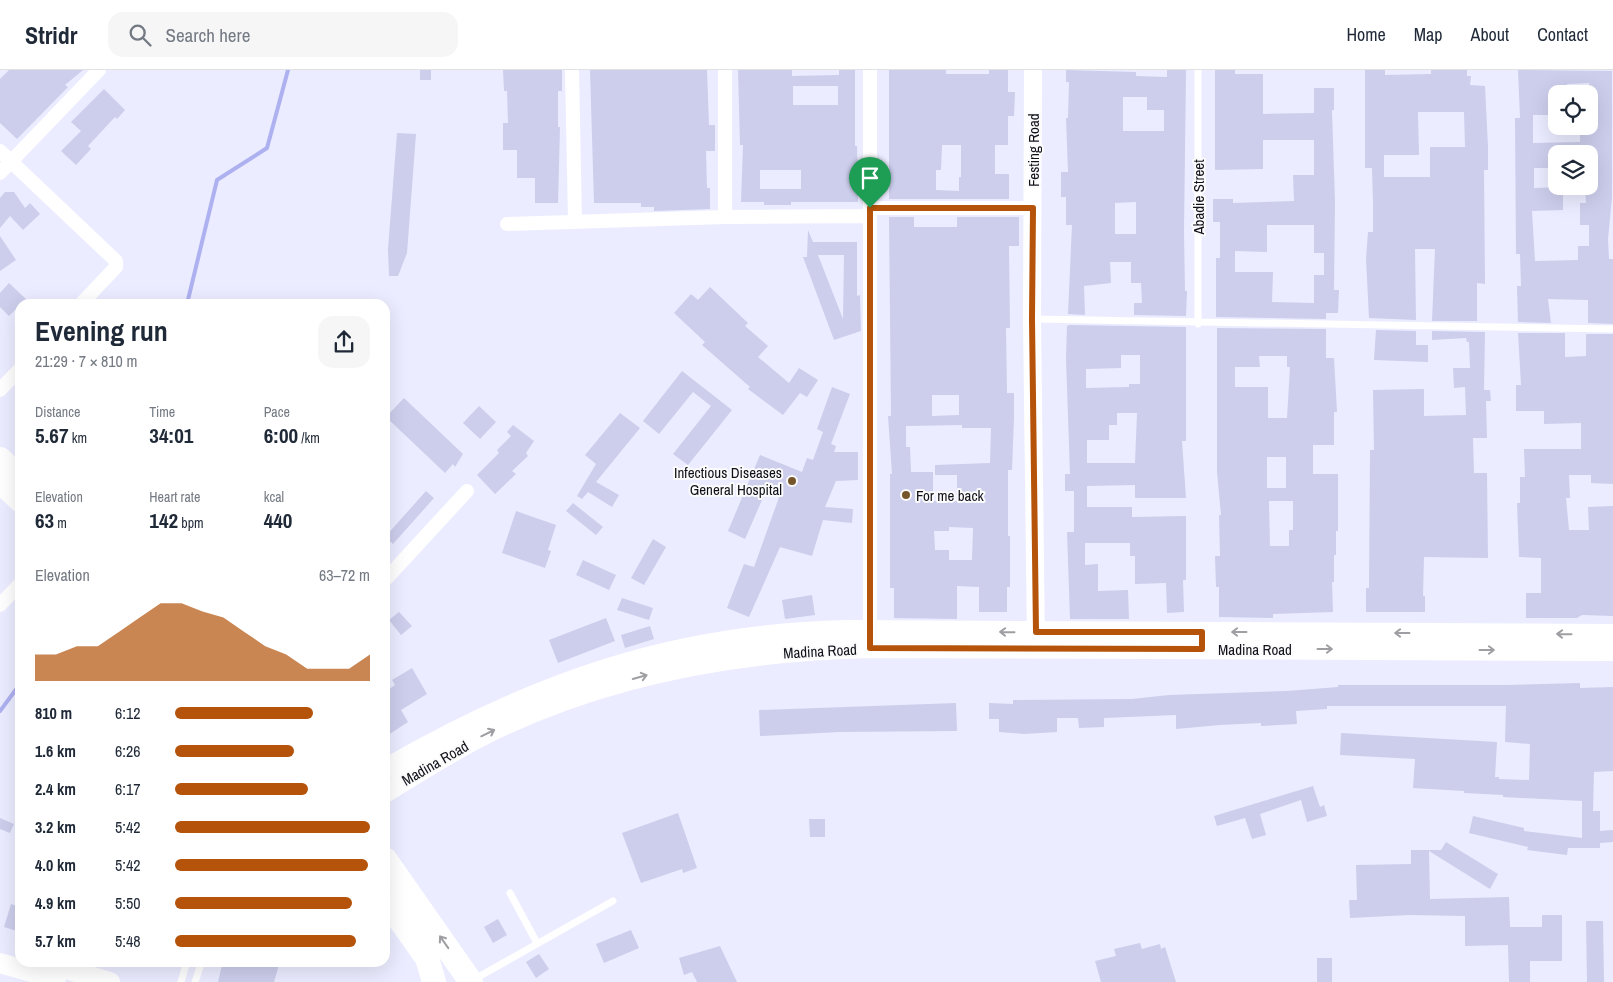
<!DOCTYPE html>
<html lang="en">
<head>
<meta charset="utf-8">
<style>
  :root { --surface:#fff; --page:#f6f6f7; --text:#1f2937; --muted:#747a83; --line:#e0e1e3; --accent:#b45309 }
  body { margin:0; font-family:"Archivo Narrow",sans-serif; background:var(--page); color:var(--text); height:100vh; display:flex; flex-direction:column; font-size:19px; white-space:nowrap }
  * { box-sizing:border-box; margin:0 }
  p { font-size:16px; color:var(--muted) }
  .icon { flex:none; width:28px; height:28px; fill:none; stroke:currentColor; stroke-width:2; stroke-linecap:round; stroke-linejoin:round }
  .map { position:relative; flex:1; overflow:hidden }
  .panel { position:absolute; left:15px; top:229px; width:375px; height:668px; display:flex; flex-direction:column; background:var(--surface); border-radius:15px; box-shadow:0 5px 20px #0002 }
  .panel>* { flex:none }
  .fabs { position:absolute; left:1548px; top:15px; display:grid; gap:10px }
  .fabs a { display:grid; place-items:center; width:50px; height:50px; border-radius:10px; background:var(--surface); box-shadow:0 5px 20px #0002; font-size:25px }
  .pin { position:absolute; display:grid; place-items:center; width:42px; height:42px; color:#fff; margin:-51px -21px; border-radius:50% 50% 50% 0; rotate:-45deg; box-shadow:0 0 5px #0007 }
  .pin .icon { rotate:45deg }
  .round { display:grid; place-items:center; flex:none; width:52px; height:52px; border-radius:15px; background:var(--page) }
  .summary { display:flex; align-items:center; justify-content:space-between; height:85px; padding:0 20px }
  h1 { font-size:28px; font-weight:700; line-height:38px }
  .stats { display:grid; grid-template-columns:repeat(3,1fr); gap:8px; height:85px; padding:5px 20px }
  .stats div { display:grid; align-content:center }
  .stats b { font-size:21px; font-weight:700 }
  .stats small { font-size:14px; font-weight:400 }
  .stats p { font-size:14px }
  .chart { height:140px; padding:10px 20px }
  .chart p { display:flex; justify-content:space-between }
  .chart svg { width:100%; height:90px; margin-top:5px; fill:var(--accent); opacity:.7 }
  ul { padding:0 20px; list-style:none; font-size:16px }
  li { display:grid; grid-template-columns:80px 60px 1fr; align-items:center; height:38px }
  li i { height:12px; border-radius:6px; background:var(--accent) }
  header { display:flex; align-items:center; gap:30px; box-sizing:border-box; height:70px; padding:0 25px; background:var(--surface); border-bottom:1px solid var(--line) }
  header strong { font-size:24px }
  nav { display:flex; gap:28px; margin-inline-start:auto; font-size:18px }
  .search { width:350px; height:45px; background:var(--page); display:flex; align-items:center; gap:12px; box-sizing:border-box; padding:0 18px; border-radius:15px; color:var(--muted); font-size:19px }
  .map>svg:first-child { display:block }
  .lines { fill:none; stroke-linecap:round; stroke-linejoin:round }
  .stream { stroke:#aeb1f0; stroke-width:4 }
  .building { fill:#ccceec; fill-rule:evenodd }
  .service { stroke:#fff; stroke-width:7 }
  .minor { stroke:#fff; stroke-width:14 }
  .tertiary { stroke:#fff; stroke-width:18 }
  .secondary { stroke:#fff; stroke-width:20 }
  .trunk { stroke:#fff; stroke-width:24 }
  .oneway { stroke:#9f9fa3 }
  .route-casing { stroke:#fff; stroke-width:10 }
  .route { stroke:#b45309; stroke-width:6 }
  .poi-dot { fill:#75552b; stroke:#fbfbfb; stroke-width:2 }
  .labels { text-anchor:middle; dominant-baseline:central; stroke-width:4; stroke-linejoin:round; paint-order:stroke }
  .street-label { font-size:15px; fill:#10101a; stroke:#fbfbfb }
  .poi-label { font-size:15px; fill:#10101a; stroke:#fbfbfb; text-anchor:end }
</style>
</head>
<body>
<header>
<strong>Stridr</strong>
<div class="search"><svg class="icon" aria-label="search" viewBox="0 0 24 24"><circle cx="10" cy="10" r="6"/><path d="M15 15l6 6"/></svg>Search here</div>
<nav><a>Home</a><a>Map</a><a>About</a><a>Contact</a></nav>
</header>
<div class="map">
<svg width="1613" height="912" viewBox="0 0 1613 912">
  <rect width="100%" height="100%" fill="#ebecff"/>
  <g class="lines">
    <!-- stream -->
    <path class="stream" d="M187,234L217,110L267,78L288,0
      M0,641L20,614"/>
  </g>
  <!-- building -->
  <path class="building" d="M9,0H83L65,15L68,17L17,69L0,53V9Z
    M420,0H431V10H420Z
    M503,0H562V21H558V57H560L558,133H535V108H517V80H503V53H508L507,21H504Z
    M590,0H707L709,55H715V81H706L707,118H710V139L654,141V137H641V133H594Z
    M738,0H792V6L839,5V0H855V76H857L858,132H791V135H764V132H741L743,75H740ZM793,16H838V35H793ZM760,100H801V119H760Z
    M889,0H946V4H989V0H1008V22H1015L1014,46H1008V75H995V104H1009V129H889ZM942,75H961V107H959V121L936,120V100H941Z
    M1066,0L1136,2V6L1167,7V0H1186L1184,162L1185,221H1187L1186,246L1134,245V233H1142L1141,213H1131V192H1110L1111,213L1084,216L1085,245L1068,244L1072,155H1066V127H1061V102H1068L1066,48H1068L1069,12H1066ZM1123,27H1147V40H1164V61H1123ZM1136,132V164H1115V133Z
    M1215,0H1235V4H1263V44L1314,43V18H1334V40H1332L1335,132L1334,220H1339L1338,243H1326V249L1216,247V188H1220V152H1213V129H1233V133L1294,131L1293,105H1314V70H1263V99L1215,100ZM1267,155H1314V183H1324V205H1314V233L1272,232L1273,202H1235V181L1267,182Z
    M1365,0H1385V5L1431,4V0H1467V6H1471L1470,15L1485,16L1488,77V100H1484L1485,214L1477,213V251H1432L1435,179H1415L1416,250L1369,248L1366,189L1368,162H1373V132L1372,98H1365ZM1418,42H1464L1465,77H1430V107H1384V85H1419Z
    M1518,0L1612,1V128L1608,169L1609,189H1613V254L1588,253V230L1548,229L1551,253L1518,252L1517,216H1521L1520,184H1516L1515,48H1520ZM1589,13V56H1580V72L1533,73V45H1556V24H1567V14ZM1589,83V118H1585L1586,133H1580V155H1589V176H1578V190L1535,191L1532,141L1563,140V117L1534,118V98H1556V84Z
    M104,19L125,40L117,49L115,47L88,76L91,79L76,95L61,81L81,61L71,52Z
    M397,63L416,64L407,183L398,206H389L388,179Z
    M5,122H14L25,138L30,133L40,144L23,160L10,146L0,158V128Z
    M889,147H914V157H957V147H1019V176H1009L1010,258H1006L1007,323H1014V348L1012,400H1008V466H1010V517H1007V542H979V517L957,516V549L894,548V518H890V404H892L888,346H891ZM932,325H959V345L932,346ZM962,355V358H991L990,393L935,395V405H957V431H933V402H911L910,377H906V356ZM949,457L973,458L972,490H949V480H935L934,461H949Z
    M808,160L813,172H857V226L860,225L861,261L834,270L803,187H807ZM818,185H844L843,249Z
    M0,166L16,190L0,201Z
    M9,213L26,229L9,246L0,237V223Z
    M710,217L748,253L745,256L768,276L758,287L789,313L799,298L818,310L807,327L800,323L783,345L748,319L750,317L702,275L705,272L674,243L691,224L698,230Z
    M1069,255L1186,257V371H1182L1186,428H1135V415L1087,416V437H1132V447L1186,446V510H1183L1184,542L1167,543L1166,513L1135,514V486H1130V473H1085V495L1098,494V521L1128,520L1129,549H1070L1067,462H1074V421H1065V404H1070L1066,289L1067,256ZM1121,285H1140V314H1129V317L1086,318V299L1121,298ZM1117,343H1137L1135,393H1087V370H1109V355H1117Z
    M1217,258L1326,259V288H1334L1337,342H1334V375H1313V404H1338V461H1336V485H1334V512H1332L1333,542L1273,544V548L1219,547V517H1216L1215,486H1220L1219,445H1221L1217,402ZM1259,286H1287V297H1290L1287,348H1268V317H1235V297H1260ZM1267,387H1286V418H1267ZM1269,431H1293V460H1289V476H1270Z
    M1376,260L1416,261V275H1428V292L1374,290Z
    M1432,261L1485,262L1484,320H1490L1491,331H1486L1487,368H1473L1474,403H1487L1488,488L1424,487L1423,526H1425V542H1366V518H1369L1370,380H1374L1373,320L1424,319V346L1466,345L1465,317L1454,318L1453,298H1470L1469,272H1467L1466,268L1432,270Z
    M1518,263H1565V287L1586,286V264H1613V414L1591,413V405H1569L1570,428H1566L1569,460H1589L1588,437L1613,436V546L1582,545L1577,548H1526V523H1541V488L1519,487L1517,433H1520V407H1525L1524,379H1581V353L1544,354V341H1516V315H1521Z
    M682,301L732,340L688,395L673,384L711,336L693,322L659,364L643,351Z
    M832,317L850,324L831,374L836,376L834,382H858V410L836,411L825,437L853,439L852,453L823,450L812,486L780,477L749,547L727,538L744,494L754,497L782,419L769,414L745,469L728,461L760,385L802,402L807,388L813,390L823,362L817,359Z
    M404,328L463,384L455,397L453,394L445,403L386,347Z
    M479,336L496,352L480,369L463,353Z
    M620,343L640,358L596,412L619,425L612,437L588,422L582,429L577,426L596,394L585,385Z
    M513,355L534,371L526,383L528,386L512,401L516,404L495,424L477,405L499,383L497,380L511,366L507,362Z
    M426,421L434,428L393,474L385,467Z
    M573,433L603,457L596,465L566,441Z
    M516,441L556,455L548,480L551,481L545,498L502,483Z
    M653,469L666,477L644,515L631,508Z
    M583,490L616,505L609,520L576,505Z
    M812,525L815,545L785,549L782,530Z
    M622,528L653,538L649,550L617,540Z
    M399,542L412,556L401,565L389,550Z
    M606,548L615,571L558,593L549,570Z
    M650,556L654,569L625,578L621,565Z
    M412,598L427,624L401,640L408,652L385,667V622L395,615L392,610Z
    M1580,613V618L1613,617V701L1594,702L1593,741H1600V761L1613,760V772L1600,773V778H1568L1567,785L1527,780L1528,777L1469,763L1473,746L1524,758V761L1582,768V731L1503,727V725L1464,723V721L1413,718L1415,689L1340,685L1341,663L1497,672L1495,707H1499V709L1529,710L1530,674L1505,672L1506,636H1327V639L1296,641L1297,654L1261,656V653L1220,655L1176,659V645L1104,648V657L1079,658L1078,648H1057V662L1024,664L999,662V649H989V633L1013,634V630L1132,629L1169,625L1287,621L1338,617V615H1507Z
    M956,633L957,661L840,662L760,666L759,640Z
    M1313,716L1320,737L1324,735L1327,746L1307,752L1301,730L1260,744L1266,765L1252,769L1245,748L1217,756L1214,746Z
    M678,743L697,798L683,803L682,799L641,813L622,763Z
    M0,748L14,754L10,763L0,759Z
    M809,749H825V767H810Z
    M1446,772L1498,804L1490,819L1429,781L1430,829L1509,827L1510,857H1542V845H1562V891H1530V912H1509L1508,875L1465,876V846L1409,845L1350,848L1349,830H1357L1356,795L1411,794V780H1441Z
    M11,834L20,837V862L4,857Z
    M498,849L507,865L493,873L484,857Z
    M1586,851H1603L1604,912H1587Z
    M631,860L639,878L604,893L596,874Z
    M1140,873L1142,879L1160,874L1161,879L1165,877L1176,912H1101L1095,891L1116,886L1114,879Z
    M720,876L737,912H697L692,902L684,905L679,888Z
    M539,884L549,899L536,908L526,892Z
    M1317,888H1332V912H1317Z
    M223,891H280L274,912H218Z"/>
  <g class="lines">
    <!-- service -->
    <path class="service" d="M1198,0V254
      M1032,249L1613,259
      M510,823L537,873
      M473,910L613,831
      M181,912L187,891
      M195,912L202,891"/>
    <!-- minor -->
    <path class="minor" d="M572,0L575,151
      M870,0V569
      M0,81L116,191V197L81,234
      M0,103L99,0
      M870,138H1033
      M725,147V0
      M507,154L725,147L870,146
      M0,320L20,299
      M385,510L467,421
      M0,535L20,514"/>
    <!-- tertiary -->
    <path class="tertiary" d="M1033,0L1032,249L1036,574"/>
    <!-- secondary -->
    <path class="secondary" d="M385,699C534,613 672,564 846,560L1613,564
      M385,723C419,702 453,680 490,662C609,604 739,581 870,578L1613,581
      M39,891L110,912
      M0,893L56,909"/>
    <!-- trunk -->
    <path class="trunk" d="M0,389L20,408
      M0,411L20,430
      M385,789L471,912
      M385,829L427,888L434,912"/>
  </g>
  <!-- one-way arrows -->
  <defs><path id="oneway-shaft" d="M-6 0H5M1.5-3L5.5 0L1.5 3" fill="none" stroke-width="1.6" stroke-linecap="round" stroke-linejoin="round" transform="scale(1.25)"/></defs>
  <g class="oneway">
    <use href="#oneway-shaft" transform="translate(1007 562) rotate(-179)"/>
    <use href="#oneway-shaft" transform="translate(1239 562) rotate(180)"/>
    <use href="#oneway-shaft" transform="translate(1402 563) rotate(-180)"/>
    <use href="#oneway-shaft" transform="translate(1564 564) rotate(-179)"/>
    <use href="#oneway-shaft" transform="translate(1325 579)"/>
    <use href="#oneway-shaft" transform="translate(1487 580)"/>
    <use href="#oneway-shaft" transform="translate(640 607) rotate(-16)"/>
    <use href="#oneway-shaft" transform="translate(488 663) rotate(-26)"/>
    <use href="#oneway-shaft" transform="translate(444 872) rotate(-125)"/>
  </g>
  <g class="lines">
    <!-- route casing -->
    <g class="route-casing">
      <path id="route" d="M870,138H1033L1032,249L1036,562H1202V579L870,578Z"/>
    </g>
    <!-- route -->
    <use href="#route" class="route"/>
  </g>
  <!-- markers -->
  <g class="poi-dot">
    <circle cx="792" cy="411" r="5"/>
    <circle cx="906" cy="425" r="5"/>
  </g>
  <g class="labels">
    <!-- street labels -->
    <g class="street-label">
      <text transform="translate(1033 80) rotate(-90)">Festing Road</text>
      <text transform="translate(1198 127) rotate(-90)">Abadie Street</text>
      <text x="1255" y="579">Madina Road</text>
      <text transform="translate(820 581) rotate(-3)">Madina Road</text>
      <text transform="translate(435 693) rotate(-30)">Madina Road</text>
    </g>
    <!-- poi labels -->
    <g class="poi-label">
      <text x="782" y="402">Infectious Diseases<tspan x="782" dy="17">General Hospital</tspan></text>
      <text x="916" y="425" text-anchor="start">For me back</text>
    </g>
  </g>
</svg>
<div class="fabs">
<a><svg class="icon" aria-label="locate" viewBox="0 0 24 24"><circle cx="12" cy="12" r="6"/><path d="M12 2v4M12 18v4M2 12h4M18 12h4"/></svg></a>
<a><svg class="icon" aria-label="layers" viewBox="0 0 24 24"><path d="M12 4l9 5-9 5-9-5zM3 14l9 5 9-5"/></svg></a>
</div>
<div class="pin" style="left:870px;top:138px;background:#1e9e55"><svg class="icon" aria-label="arrive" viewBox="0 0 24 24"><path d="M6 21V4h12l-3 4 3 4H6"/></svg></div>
<section class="panel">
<div class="summary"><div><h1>Evening run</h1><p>21:29 · 7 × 810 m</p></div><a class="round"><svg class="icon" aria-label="share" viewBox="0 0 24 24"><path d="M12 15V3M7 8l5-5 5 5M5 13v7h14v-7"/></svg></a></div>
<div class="stats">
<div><p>Distance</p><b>5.67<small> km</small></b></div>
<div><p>Time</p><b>34:01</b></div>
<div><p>Pace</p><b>6:00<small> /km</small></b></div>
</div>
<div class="stats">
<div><p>Elevation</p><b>63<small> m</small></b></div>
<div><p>Heart rate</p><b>142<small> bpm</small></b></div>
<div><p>kcal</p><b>440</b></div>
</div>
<div class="chart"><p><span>Elevation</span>63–72 m</p>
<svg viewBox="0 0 160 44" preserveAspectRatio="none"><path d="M0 44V31L10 31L20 27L30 27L40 20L50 13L60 6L70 6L80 10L90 13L100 20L110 27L120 31L130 38L140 38L150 38L160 31V44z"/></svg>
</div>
<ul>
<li><b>810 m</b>6:12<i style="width:71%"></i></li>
<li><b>1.6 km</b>6:26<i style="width:61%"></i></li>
<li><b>2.4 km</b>6:17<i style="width:68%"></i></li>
<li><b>3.2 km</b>5:42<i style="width:100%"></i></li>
<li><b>4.0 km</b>5:42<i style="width:99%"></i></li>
<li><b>4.9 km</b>5:50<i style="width:91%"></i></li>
<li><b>5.7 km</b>5:48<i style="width:93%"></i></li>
</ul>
</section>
</div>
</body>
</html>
